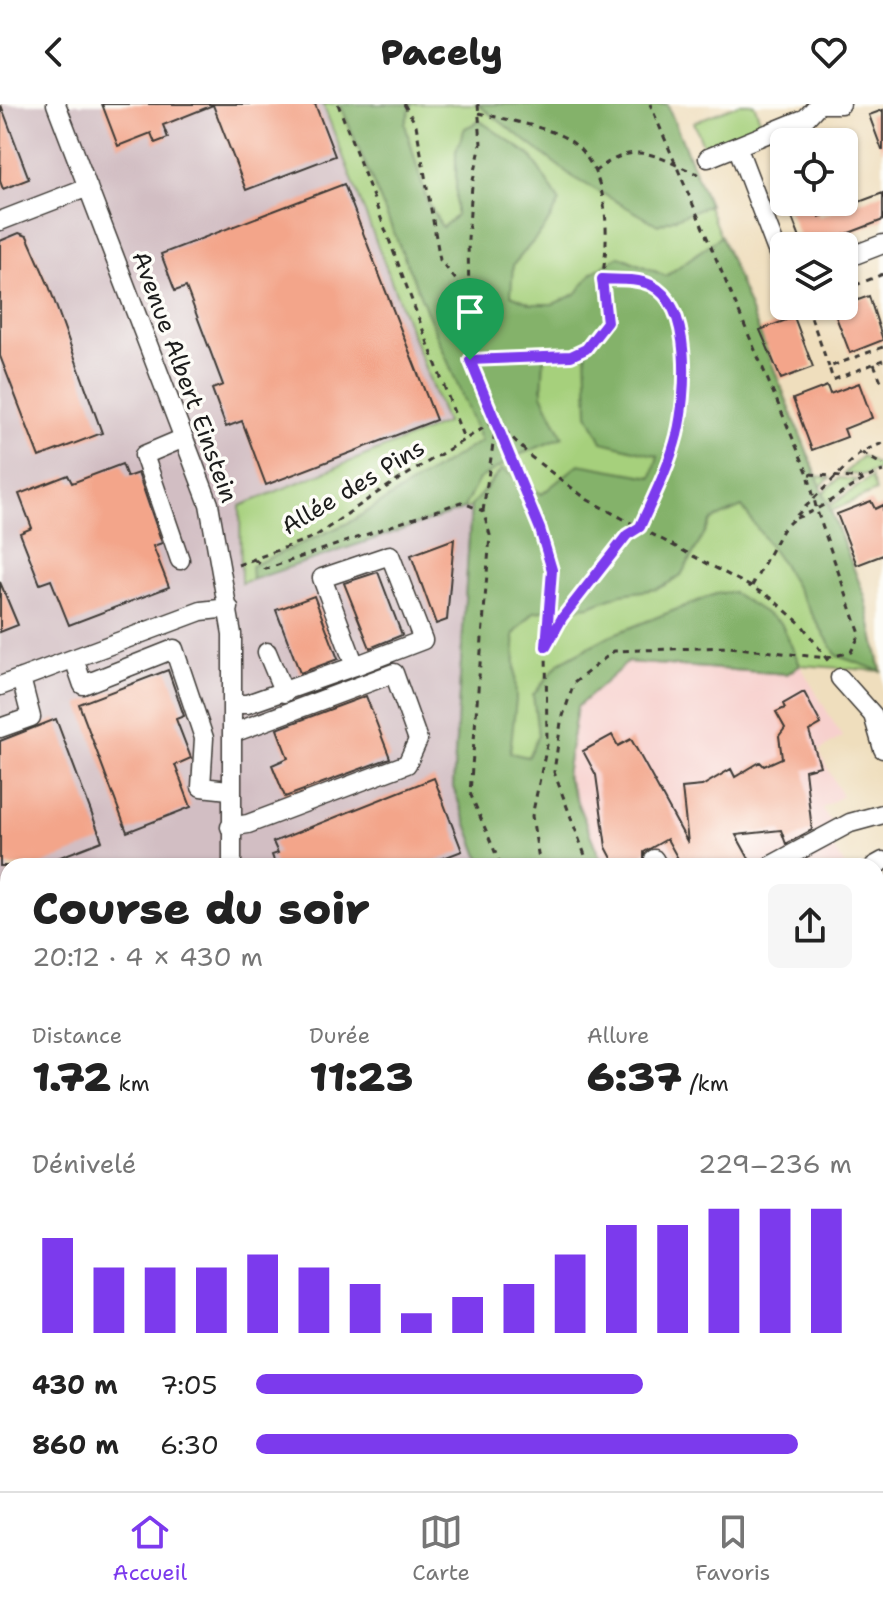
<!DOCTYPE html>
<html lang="fr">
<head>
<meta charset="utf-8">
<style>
  :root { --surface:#fff; --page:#f6f6f6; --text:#222; --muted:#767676; --line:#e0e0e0; --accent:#7c3aed }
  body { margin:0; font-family:"Shantell Sans",sans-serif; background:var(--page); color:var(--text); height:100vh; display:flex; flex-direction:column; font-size:30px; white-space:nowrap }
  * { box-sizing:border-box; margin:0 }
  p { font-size:26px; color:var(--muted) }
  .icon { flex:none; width:44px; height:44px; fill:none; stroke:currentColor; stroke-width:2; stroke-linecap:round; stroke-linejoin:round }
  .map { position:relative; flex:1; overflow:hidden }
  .panel { position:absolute; left:0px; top:754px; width:884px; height:634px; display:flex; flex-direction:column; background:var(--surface); border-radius:24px 24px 0 0; box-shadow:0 2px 6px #0004 }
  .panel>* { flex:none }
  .buttons { position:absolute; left:770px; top:24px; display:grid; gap:16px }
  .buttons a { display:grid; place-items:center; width:88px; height:88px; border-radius:12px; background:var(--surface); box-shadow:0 2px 6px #0004; font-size:40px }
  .pin { position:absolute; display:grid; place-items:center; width:68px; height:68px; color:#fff; margin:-82px -34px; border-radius:50% 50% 50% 0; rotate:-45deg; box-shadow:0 0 8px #0007 }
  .pin .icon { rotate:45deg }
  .round { display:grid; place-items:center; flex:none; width:84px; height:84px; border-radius:12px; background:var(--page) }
  .overview { display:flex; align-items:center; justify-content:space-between; height:136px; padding:0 32px }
  h1 { font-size:44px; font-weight:800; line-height:60px }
  .metrics { display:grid; grid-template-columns:repeat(3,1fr); gap:12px; height:136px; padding:8px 32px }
  .metrics div { display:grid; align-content:center }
  .metrics b { font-size:40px; font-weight:800 }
  .metrics small { font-size:22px; font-weight:400 }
  .metrics p { font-size:22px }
  .chart { height:224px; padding:16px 32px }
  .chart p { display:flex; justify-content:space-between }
  .chart svg { width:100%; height:144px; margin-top:8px; stroke:var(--accent); stroke-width:6 }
  ul { padding:0 32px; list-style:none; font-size:26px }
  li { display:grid; grid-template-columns:128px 96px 1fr; align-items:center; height:60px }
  li i { height:20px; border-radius:10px; background:var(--accent) }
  header { display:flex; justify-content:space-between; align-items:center; height:104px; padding:0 32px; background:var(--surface); font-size:36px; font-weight:800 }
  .tabs { display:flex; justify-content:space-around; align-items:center; height:112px; border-top:2px solid var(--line); background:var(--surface); font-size:22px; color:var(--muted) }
  .tabs a { display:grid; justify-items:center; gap:4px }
  .tabs .active { color:var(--accent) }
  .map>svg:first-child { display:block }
  .built { fill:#f7d0cd }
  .industrial { fill:#d2bec3 }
  .green { fill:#a6d07b; stroke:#61764c; stroke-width:2 }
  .forest { fill:#84b26b; stroke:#506744; stroke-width:2 }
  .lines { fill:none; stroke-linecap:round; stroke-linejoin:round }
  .stream { stroke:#4db5cb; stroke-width:5 }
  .building { fill:#f3a58a }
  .minor-casing { stroke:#3c3934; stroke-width:21 }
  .path { stroke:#3c3934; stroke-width:3; stroke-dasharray:6 6; stroke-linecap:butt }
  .minor { stroke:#fff; stroke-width:18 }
  .route-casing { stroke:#fff; stroke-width:16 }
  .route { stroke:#7c3aed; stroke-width:10 }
  .labels { text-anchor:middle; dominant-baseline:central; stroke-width:7; stroke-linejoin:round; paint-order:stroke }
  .street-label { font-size:24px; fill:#1c1c1c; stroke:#fdfcf7 }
</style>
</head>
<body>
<header><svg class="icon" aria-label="back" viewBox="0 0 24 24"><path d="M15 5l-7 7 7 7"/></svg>Pacely<svg class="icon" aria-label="heart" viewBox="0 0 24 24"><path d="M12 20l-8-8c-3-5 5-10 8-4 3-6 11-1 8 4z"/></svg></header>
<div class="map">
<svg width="883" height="1387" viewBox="0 0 883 1387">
  <rect width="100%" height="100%" fill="#fdfcf7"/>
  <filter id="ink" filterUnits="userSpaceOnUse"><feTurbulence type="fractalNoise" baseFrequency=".0125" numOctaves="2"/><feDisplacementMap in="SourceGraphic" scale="16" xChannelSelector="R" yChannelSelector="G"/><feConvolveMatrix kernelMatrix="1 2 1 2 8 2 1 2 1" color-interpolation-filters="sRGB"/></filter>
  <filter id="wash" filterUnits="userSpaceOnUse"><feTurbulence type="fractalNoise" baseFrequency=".006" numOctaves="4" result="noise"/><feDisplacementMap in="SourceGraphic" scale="32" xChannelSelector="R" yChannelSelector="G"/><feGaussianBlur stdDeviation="1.8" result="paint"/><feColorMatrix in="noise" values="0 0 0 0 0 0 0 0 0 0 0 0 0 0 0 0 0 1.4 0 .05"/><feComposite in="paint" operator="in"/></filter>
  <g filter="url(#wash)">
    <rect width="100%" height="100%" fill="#efdebd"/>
    <!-- built -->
    <path class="built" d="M627,558L787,570L800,561L842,633L819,647L842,692L822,704L839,733L830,739L845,762H603L566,671L577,603Z
      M876,813L883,824V1072L876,1077Z"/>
    <!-- industrial -->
    <path class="industrial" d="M0,0H323L446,320L240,402L241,479L471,402L453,683L483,762H8V1380H720L722,1387H0Z"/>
    <!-- green -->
    <path class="green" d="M323,0H667L817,372L830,374L821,382L823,389L839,374L857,376L828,400L829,403L871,373L876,387L831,407L865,493L881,567L800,561L787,570L627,558L577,603L566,671L603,762H483L453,683L471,403L241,479L240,402L446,319Z
      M739,0H754L764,26L706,49L694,18Z
      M862,352L883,364L865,371L844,370Z"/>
    <!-- forest -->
    <path class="forest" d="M340,0H412L405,20L427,97L442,123L456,112V47L465,24L480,17L531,52L560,98L544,125L513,161L511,191L532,200H553L576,190L592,169L619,152L666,172L721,132L865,493L881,567L837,552L781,458L742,403L712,416L680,473L657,485L621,490L590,502L534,508L514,530L516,596L510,649L528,653L538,631L533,591L559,559L609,532L718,489L732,488L781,519L800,561L787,570L628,558L577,603L566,671L603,762H483L453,683L471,402L502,365L542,390L579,360L652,373L658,352L602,338L588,310L586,245L544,253L542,290L563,333L519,351L479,375L463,405L252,476L251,462L350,418L481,337Z
      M477,0H667L709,101L658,121L573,73Z
      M720,1380H871L879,1387H722Z"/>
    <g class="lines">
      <!-- stream -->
      <path class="stream" d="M0,1033L8,1048
        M50,1387L54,1380"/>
    </g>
    <g id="blocks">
      <!-- building -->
      <path class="building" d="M102,0H315L335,52L246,86L213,1L163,21L168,34L155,39L151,29L118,42Z
        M1,1L29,75L3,85L0,77Z
        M883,6V46H882L869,11Z
        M344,80L436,316L266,381L242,317L226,323L212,285L223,281L186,183L175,187L161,150Z
        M883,89V116L815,142H803L786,98H814L819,113Z
        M19,129L27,132L49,182L102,329L39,353L0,252V137Z
        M869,192L883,236L850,249L833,205Z
        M794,213L813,263L781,275L760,226Z
        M859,279L872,314L844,325L847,333L812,346L793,295L827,282L830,290Z
        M122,360L127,373L138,369L162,439L153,442L169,483L69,521L51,476L40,480L20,429L32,424L19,390L68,371L72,379Z
        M871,397L875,405L883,401V451L857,461L837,410Z
        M454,435L447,516L436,520L411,451Z
        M378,468L402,531L370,544L344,479Z
        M0,478L18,521L0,528Z
        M314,492L338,555L300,569L276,506Z
        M168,566L184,612L176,615L191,654L175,661L191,703L127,728L79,600Z
        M804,588L821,620L809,627L820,662L805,666L812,726L786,740L781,726L736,731L753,762H682L667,735L644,748V761L616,762L606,743L596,671L583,647L612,631L618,642L631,635L688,739L682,684L702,682L731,665L735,673L760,658L764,662L782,654L779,632L785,624L776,608L785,604L783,600Z
        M366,592L390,654L285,693L272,661L288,654L277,625Z
        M56,615L102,737L37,762H0V637Z
        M434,674L462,747L423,762H276L272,751L278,749L273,738Z"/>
    </g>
  </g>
  <g filter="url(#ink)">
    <use href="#blocks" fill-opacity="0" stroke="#3c3934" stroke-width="2"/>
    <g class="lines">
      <!-- minor casing -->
      <g class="minor-casing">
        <path id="minor" d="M56,0L209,400L232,530V762
          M817,0H841
          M737,42L784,165
          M708,54L806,14L818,1
          M0,117L88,83
          M844,155L883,140
          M390,451L423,536L355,562L322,474Z
          M180,456L144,351L184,334
          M267,548L284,589
          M74,555L83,581L174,545L204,634L201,683L229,686
          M840,574L873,611L883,645
          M0,582L201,507L229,504
          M234,600H247L355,562
          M0,624L31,613L21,574
          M230,723L248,720L407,660L418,636L394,569L233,629
          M654,755L658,762
          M770,762L850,719L883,710
          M874,762L883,757
          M876,816L883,812
          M444,1380L447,1387"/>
      </g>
      <!-- path -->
      <path class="path" d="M338,0L464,335
        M404,0L416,21L440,156L469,192
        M478,0L481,40L472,81L468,135L470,256L496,317L531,353L588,396L770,493L802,521L831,561
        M479,9C503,15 549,23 569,36C610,64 610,131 602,175C624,176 649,174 665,192C704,236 675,402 627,431L562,514L546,543L547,641L532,712L540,762
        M594,68C637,35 652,51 697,70L699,68
        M844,186L883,170
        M807,202L829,263
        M883,243L829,263L833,276L883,256
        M470,256L571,252L586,245L607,218L602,175
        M874,260L883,282
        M498,320L540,425L552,466L547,538
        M862,349L883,361
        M810,370L862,375
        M483,407L496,320
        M796,414C831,402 849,379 883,367
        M255,456L266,465L461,398L483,407L490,431L470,689L501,762
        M238,461L316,432L377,389L495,317
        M752,482L782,426L861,348L883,339
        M589,762L554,668L561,618L574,579L614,547L729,543L826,554L851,548L860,530L817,407L808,370L650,0
        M745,1380L747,1387
        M769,1380L771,1387
        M842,1380L850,1387"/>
      <!-- minor -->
      <use href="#minor" class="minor"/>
    </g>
  </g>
  <g class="lines" filter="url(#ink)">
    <!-- route casing -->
    <g class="route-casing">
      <path id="route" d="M602,175C618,176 636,174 651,181C694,202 686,293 677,331C669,363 653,394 640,423L627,431L562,514L546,543L552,466L540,425L470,256L571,252L586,245L607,218Z"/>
    </g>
    <!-- route -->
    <use href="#route" class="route"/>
  </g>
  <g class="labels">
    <!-- street labels -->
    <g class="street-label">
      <text transform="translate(185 273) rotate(70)">Avenue Albert Einstein</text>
      <text transform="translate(353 383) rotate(-31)">Allée des Pins</text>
    </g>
  </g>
</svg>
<div class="buttons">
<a><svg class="icon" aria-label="locate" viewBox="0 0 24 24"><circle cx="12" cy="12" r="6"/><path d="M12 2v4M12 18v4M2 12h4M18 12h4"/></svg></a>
<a><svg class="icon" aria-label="layers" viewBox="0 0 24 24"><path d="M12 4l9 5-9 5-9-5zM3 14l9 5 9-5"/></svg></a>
</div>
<div class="pin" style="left:470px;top:256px;background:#1e9e55"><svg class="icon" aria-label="arrive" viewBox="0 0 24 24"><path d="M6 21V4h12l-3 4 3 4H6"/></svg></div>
<section class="panel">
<div class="overview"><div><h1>Course du soir</h1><p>20:12 · 4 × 430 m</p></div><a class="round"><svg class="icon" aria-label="share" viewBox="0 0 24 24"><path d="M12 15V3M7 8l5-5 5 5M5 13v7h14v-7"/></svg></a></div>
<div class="metrics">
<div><p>Distance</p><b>1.72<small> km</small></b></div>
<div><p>Durée</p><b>11:23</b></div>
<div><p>Allure</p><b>6:37<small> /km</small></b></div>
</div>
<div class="chart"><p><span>Dénivelé</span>229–236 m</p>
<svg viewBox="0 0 160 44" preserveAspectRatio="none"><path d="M5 44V15M15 44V24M25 44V24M35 44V24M45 44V20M55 44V24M65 44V29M75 44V38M85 44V33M95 44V29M105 44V20M115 44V11M125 44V11M135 44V6M145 44V6M155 44V6"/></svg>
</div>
<ul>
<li><b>430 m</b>7:05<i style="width:65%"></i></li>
<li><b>860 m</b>6:30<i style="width:91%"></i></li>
</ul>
</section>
</div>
<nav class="tabs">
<a class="active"><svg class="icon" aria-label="home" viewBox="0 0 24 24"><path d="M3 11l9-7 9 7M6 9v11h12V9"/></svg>Accueil</a>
<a><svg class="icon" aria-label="map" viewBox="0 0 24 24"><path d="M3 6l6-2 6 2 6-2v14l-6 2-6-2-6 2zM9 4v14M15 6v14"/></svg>Carte</a>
<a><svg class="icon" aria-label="saved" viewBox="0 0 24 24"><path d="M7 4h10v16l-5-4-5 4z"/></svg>Favoris</a>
</nav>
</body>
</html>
